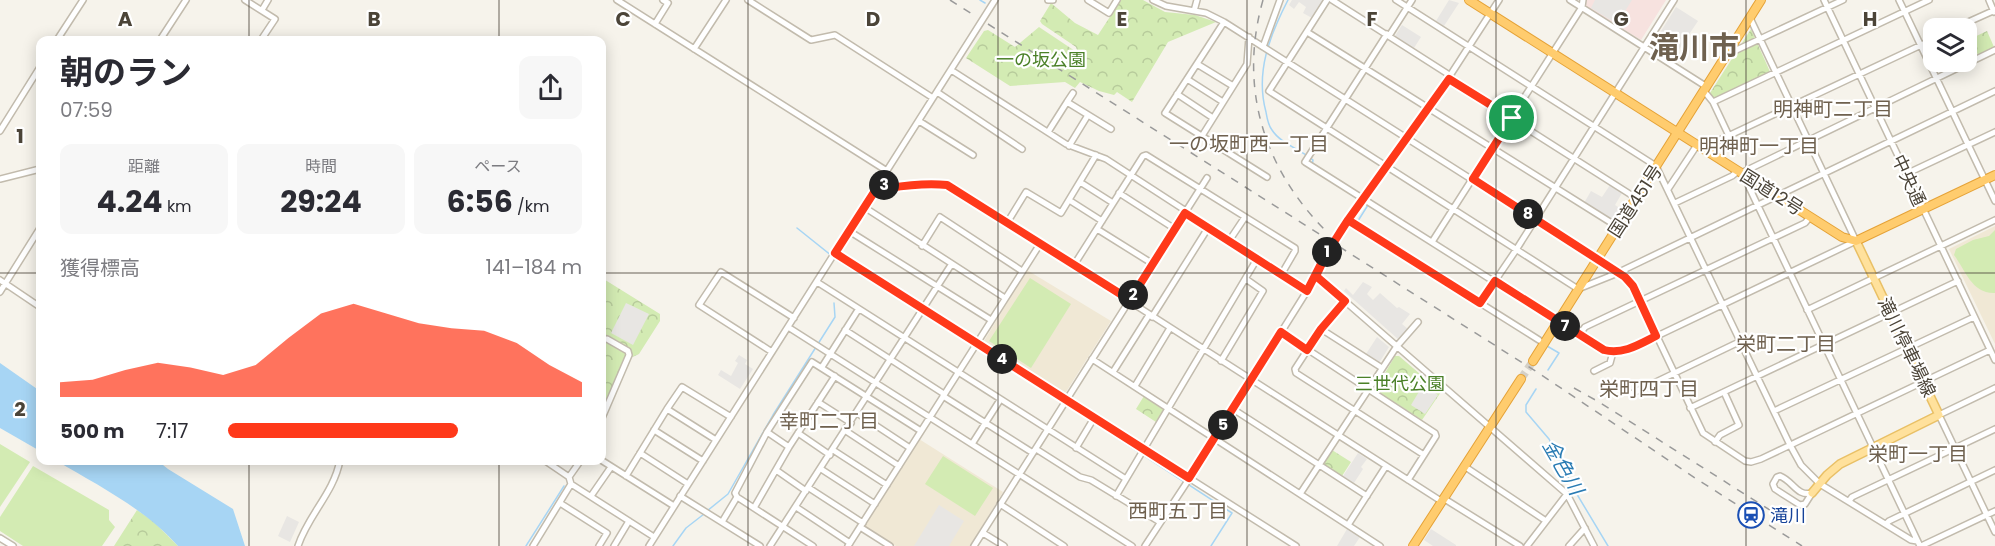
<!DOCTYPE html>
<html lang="ja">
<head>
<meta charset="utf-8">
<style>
  :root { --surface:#fff; --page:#f7f7f7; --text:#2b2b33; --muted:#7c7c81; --accent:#ff391a }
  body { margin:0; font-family:Poppins,"Noto Sans JP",sans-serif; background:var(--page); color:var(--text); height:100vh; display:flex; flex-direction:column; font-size:22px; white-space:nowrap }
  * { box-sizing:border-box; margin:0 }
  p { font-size:20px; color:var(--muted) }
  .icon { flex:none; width:33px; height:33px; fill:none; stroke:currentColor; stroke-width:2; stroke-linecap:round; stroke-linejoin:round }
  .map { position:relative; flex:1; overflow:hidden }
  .panel { position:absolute; left:36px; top:36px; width:570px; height:429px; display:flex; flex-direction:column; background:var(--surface); border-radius:12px; box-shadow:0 3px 15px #0003 }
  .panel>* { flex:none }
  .tools { position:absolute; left:1923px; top:18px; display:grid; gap:12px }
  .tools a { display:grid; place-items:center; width:54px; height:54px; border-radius:12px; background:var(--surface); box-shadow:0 3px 15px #0003; font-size:30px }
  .pin { position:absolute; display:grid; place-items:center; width:51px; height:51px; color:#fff; margin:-26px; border:3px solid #fff; border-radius:50%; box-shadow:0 2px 6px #0007 }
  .km { position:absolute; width:30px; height:30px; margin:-15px; border-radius:50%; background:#222; color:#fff; font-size:16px; line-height:30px; text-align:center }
  .round { display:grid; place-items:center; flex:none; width:63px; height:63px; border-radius:12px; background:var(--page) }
  .headline { display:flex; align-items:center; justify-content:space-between; height:102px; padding:0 24px }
  h1 { font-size:33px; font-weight:700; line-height:45px }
  .stats { display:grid; grid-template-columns:repeat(3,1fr); gap:9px; height:102px; padding:6px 24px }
  .stats div { display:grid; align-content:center; border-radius:12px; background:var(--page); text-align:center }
  .stats b { font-size:30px; font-weight:700 }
  .stats small { font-size:16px; font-weight:400 }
  .stats p { font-size:16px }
  .chart { height:168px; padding:12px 24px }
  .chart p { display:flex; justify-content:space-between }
  .chart svg { width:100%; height:108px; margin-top:6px; fill:var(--accent); opacity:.7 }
  ul { padding:0 24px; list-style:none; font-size:20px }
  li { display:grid; grid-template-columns:96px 72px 1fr; align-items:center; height:45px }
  li i { height:15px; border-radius:8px; background:var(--accent) }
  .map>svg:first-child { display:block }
  .education { fill:#f0e8d5 }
  .medical { fill:#f7e2df }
  .grass { fill:#d3ebb3 }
  .forest { fill:url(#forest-crowns) }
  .parking { fill:#e8e6e3 }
  .water { fill:#a7d5f4 }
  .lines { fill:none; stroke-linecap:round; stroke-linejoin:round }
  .stream { stroke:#a7d5f4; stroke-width:1.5 }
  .highway-tunnel { stroke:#d4d0c7; stroke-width:8; stroke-dasharray:8 4; stroke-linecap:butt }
  .minor-casing { stroke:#c2bbad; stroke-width:8 }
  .major-casing { stroke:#e9c066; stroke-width:10 }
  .highway-casing { stroke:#e5a237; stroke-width:10 }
  .minor { stroke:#fff; stroke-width:5 }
  .major { stroke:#ffe19c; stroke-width:7 }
  .highway { stroke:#ffcc6e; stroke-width:8 }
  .rail { stroke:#9a9a9a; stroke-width:1.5; stroke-dasharray:8 8; stroke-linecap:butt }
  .route-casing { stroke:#fff; stroke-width:12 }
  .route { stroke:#ff391a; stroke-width:8 }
  .grid { fill:none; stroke:#4b4438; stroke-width:1.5; stroke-opacity:0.55 }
  .labels { text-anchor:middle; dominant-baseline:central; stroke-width:4.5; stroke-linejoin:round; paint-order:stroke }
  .park-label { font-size:18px; fill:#4b8128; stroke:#fff }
  .street-label { font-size:18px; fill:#4b4438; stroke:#fff }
  .transit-label { font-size:18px; fill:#164399; stroke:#fff; text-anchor:start }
  .neighbourhood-label { font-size:20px; fill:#6f614f; stroke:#fff }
  .water-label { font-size:20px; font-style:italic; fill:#2a7cb4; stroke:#fff }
  .town-label { font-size:30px; font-weight:bold; fill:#6f614f; stroke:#fff }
  .grid-label { font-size:20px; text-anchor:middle; font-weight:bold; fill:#4b4438; stroke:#fff; stroke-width:4.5; stroke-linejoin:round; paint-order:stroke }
</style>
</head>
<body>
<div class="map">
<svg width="1995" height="546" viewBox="0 0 1995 546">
  <defs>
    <pattern id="forest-crowns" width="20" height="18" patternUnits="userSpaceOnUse" patternTransform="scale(1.5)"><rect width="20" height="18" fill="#d3ebb3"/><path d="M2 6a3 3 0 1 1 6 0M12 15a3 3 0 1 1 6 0" fill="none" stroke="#b7cb9b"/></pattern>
  </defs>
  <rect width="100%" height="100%" fill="#f6f3eb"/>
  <!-- education -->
  <path class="education" d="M1995,226V344L1949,249Z
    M1027,270L1111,321L1066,392H1063L984,341Z
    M919,439L1003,492L970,546H896L865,526Z"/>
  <!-- medical -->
  <path class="medical" d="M1586,0H1666L1641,40L1584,5Z"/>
  <!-- grass -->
  <path class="grass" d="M1995,230V293C1972,294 1966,271 1954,255L1956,249L1973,240L1989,236Z
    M1030,278L1071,304L1031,368L989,341Z
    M0,444L30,462L0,507Z
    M943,456L993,488L975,516L925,484Z
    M33,466L109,510V520L115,527L102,546H23L0,531V517Z"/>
  <!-- forest -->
  <path class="forest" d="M1121,0H1143L1165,12L1195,15L1216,22L1168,42L1132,102L1117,92L1114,95L1099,91L1080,82L1075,88L1065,82L1010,86L966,58L984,31L988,30L1015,47L1039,27L1078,53L1076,47L1042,24L1040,21L1051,3L1075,23L1098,35Z
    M1751,29L1771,74L1714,101L1710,93Z
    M1987,31L1994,47L1978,55L1970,39Z
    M602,278L660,314V321L639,354L626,360L602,413Z
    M1395,356H1399L1441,392L1422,420L1375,390Z
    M1144,396L1164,410L1156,422L1136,409Z
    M1332,450L1351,462L1342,476L1323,464Z
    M137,510L153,521L178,546H114Z"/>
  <!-- parking -->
  <path class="parking" d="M1292,0H1324L1312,18L1303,13L1306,7L1299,2L1294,9L1289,5Z
    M1449,0L1459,3L1444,26L1436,21Z
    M1595,0H1632L1617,24L1591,8Z
    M1676,7L1698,21L1672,60L1653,48V44Z
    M1402,25L1421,37L1414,48L1395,36Z
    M1610,185L1622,193L1615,205L1621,209L1613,222L1584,203L1591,191L1602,197Z
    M1363,282L1372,287L1367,294L1373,300L1380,293L1397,308L1399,307L1410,314L1402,324L1408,329L1399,340L1344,291L1346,288L1353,295Z
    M626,303L649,314L633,345L611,333Z
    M1377,337L1389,347L1379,363L1366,354Z
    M739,355L747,360L745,364L753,369L740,389L718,375L721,370L731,376L738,363L735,361Z
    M1423,385L1438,395L1425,414L1411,405Z
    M1358,453L1367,459L1361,467L1363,469L1354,483L1343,476Z
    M939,505L964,521L949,546H914Z
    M287,516L299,522L290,542L278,536Z
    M1347,529L1360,537L1354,546H1337Z
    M1431,529L1456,545V546H1433L1424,540Z"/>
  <!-- water -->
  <path class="water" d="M0,363L40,391V451L0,428Z
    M57,461H158L168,469L233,509L245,546H178C145,509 99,486 57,461Z"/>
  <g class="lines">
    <!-- stream -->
    <path class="stream" d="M980,0L985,3
      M1288,0C1270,35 1255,72 1266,112C1267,118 1268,125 1272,130C1280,143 1301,150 1313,160L1312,165
      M1356,224L1368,205
      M797,228L837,260L918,311
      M922,314L1062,402
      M1547,346L1559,353L1548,370
      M1536,389L1526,405V412L1549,439L1575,491L1608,546
      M1067,405L1090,420
      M1094,423L1232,513L1211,546
      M707,511L728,494L773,415L835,317L834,303
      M526,546L564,486
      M673,546L686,528L704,514"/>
    <!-- highway-tunnel -->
    <path class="highway-tunnel" d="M1521,379L1533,361"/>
    <!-- minor casing -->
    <g class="minor-casing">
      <path id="minor" d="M245,0L275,19L261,40
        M617,0L887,171
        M748,0L811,40L835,35L933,98
        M1048,0H1053
        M1088,0L1109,13L1117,0
        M1153,0L1166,6L1206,13L1224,22L1625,277L1633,286L1703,433L1745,461L1751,462L1761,459L1990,350
        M1327,0L1269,91L1578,289L1613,275L1995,91
        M1332,0L1451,76
        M1396,0L1656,166L1790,445L1801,465L1820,484L1911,540L1917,541
        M1570,0L1707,87
        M1824,0L1995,360
        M1899,0L1995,201
        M1989,0L1994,12
        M262,10L268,0
        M1194,11L1197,0
        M1224,22L1165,113L1267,177
        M655,24L668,3L663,0
        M1955,28L1995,10
        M1307,32L1618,227
        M1387,34L1305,162L1596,346L1613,352L1632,348L1856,241L1750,18
        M1389,36L1412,0
        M57,40L83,0
        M160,40L186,0
        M1263,47L1280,0
        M694,49L726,0
        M1728,54L1843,0
        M1197,64L1233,86
        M951,70L1066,144L1106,159L1186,211
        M1187,79L1223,102
        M1449,79L1636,198
        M1704,91L1713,102L1729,136
        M937,92L1022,149
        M1177,94L1213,118
        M1067,102L1073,93
        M1713,102L1929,0
        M919,121L973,155
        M0,131L40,67
        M1048,132L1067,102L1111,129
        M1202,136L1247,64L1249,37
        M1069,146L1088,115
        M1706,150L1711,144L1934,39
        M1741,173L1995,50
        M1906,174L1995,132
        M1746,176L1748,185L1920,546
        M0,179L40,169
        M1080,182L1113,203
        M880,183L889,188L913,184L947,185L1130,300
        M1668,189L1697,145
        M1119,193L1175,229
        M1069,200L1102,221
        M1675,203L1732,176L1738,171
        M864,207L1005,298
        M1185,213L1307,291
        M1348,220L1539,340
        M1007,223L1026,192L1061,213L1096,155
        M1097,229L1153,264
        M849,231L991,320
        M1229,241L1245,217
        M1432,242L1582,7L1583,0
        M922,246L940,217L1022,271
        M835,253L1296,546
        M1074,265L1143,156L1146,155L1295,248V251L1281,275
        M1316,276L1567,494L1594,546
        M0,280L40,307
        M817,282L1126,479
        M0,292L40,228
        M1129,301L1441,501
        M1345,301L1321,329L1295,369L1296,373L1424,455
        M1480,303L1516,250L1674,0
        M1807,310L1995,220
        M1152,317L1208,228
        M788,327L1132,546
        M1321,329L1382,368
        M845,330L944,394
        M1281,332L1435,433L1436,436L1408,480
        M1579,335L1585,327L1805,223L1810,217
        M772,352L699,305L721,272L794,318
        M1092,359L1380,546
        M1221,361L1263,291L1246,279
        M822,367L858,310
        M1594,371L1610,363L1613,352
        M1113,372L1149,315
        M1135,386L1170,328
        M1995,388L1939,415L1995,532
        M1633,393L1741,341
        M943,396L1033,453
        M818,402L851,423
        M1690,408L1958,281
        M667,409L682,387L731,417
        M1233,409L1367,496
        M1774,411L1974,317
        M857,413L910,448
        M602,418L629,355L628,351L607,339
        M654,430L703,461
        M846,431L899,466
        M767,432L789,447
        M798,433L830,455
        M1715,442L1720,435L1739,425L1724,392
        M972,444L1000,400
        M1076,448L1094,418
        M1036,449L1080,477L1091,480L1160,522
        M833,450L887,485
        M640,453L688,484
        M544,460L569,477L571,484L654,537
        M601,460L674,506
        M1464,466L1546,521
        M821,469L875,504
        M776,470L806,491
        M626,476L667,409L716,440
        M1780,476C1793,481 1797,497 1812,493L1805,504L1800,505L1775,489L1773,484L1777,477Z
        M569,477L581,460
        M809,488L863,523
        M1300,494L1397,346L1418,322
        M591,496L611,467
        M680,496L760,546
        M1116,496L1257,259
        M737,497L813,546
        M1443,498L1520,546
        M1849,501L1852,497L1995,429
        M560,503L607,533L599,546
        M1000,504L1064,546
        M796,507L850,543
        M754,508L789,447L835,376
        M722,522L737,497L735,493L767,432L812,362L921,431
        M1886,524L1889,521L1995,470
        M1348,525L1386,466
        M860,527L890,546
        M983,533L1004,546
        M0,538L13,546
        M298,546C308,515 334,493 340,460
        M533,546L571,484
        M614,546L629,521
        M649,546L995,0
        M770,546L951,265
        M848,546L1040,244
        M974,546L1207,178
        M1145,546L1189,479L1307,291L1331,245L1429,108L1499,0
        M1527,546L1567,494
        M1569,546L1585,528
        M1921,546L1995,511"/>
    </g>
    <!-- major casing -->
    <g class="major-casing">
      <path id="major" d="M1812,493L1827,475L1840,464L1939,415L1856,241"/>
    </g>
    <!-- highway casing -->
    <g class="highway-casing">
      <path id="highway" d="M1469,0L1842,237L1856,241L1995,175
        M1533,361L1761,0
        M1413,546L1521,379"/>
    </g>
    <!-- minor -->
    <use href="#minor" class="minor"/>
    <!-- major -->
    <use href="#major" class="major"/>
    <!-- highway -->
    <use href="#highway" class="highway"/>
    <!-- rail -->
    <path class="rail" d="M950,0L977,17
      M1263,0C1238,88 1264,170 1328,233
      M988,24L1537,372L1695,478L1802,546
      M1574,388L1599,402L1773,512"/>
  </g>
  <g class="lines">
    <!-- route casing -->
    <g class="route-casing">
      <path id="route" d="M1512,118L1449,79L1348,220L1325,256L1307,291L1185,213L1130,300L947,185C927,183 908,185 889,188L880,183L835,253L1189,478L1281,332L1307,350L1321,329L1345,301L1316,276C1325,256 1336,238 1348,220L1480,303L1495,281L1604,350C1623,355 1640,344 1656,336L1633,286L1625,277L1473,179L1512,118"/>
    </g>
    <!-- route -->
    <use href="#route" class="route"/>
  </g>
  <!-- grid -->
  <path class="grid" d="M249,0V40M499,0V40M748,0V546M998,0V546M1247,0V546M1496,0V546M1746,0V546M0,273H40M602,273H1995M249,460V546M499,460V546"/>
  <!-- icons -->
  <defs>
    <g id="station-ring" transform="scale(1.35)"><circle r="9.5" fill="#fff" stroke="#1a4fb4" stroke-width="1.5"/><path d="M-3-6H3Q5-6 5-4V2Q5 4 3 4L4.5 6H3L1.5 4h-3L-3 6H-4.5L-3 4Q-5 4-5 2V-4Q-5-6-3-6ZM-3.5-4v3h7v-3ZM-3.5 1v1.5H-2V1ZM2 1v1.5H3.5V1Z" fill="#1a4fb4"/></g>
  </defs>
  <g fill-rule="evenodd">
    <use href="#station-ring" x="1751" y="515"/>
  </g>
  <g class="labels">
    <!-- park labels -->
    <g class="park-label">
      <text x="1041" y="59">一の坂公園</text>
      <text x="1400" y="383">三世代公園</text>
    </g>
    <!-- street labels -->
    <g class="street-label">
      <text transform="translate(1909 180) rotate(65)">中央通</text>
      <text transform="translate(1772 192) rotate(32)">国道12号</text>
      <text transform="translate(1635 201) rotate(-57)">国道451号</text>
      <text transform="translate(1907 347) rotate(64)">滝川停車場線</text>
    </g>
    <!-- transit labels -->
    <g class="transit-label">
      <text x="1770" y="515">滝川</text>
    </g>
    <!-- neighbourhood labels -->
    <g class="neighbourhood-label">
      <text x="1833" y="109">明神町二丁目</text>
      <text x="1249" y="144">一の坂町西一丁目</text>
      <text x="1759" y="146">明神町一丁目</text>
      <text x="1786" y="344">栄町二丁目</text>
      <text x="1649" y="389">栄町四丁目</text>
      <text x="829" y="421">幸町二丁目</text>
      <text x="1918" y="454">栄町一丁目</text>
      <text x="1178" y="511">西町五丁目</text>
    </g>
    <!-- water labels -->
    <g class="water-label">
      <text transform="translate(1563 467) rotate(60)">金色川</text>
    </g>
    <!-- town labels -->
    <g class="town-label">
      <text x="1694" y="47">滝川市</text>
    </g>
  </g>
  <g class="grid-label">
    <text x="125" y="26">A</text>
    <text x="374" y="26">B</text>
    <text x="623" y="26">C</text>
    <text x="873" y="26">D</text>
    <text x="1122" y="26">E</text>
    <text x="1372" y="26">F</text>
    <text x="1621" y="26">G</text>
    <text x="1870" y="26">H</text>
    <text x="20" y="143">1</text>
    <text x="20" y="416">2</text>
  </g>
</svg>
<div class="tools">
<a><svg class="icon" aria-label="layers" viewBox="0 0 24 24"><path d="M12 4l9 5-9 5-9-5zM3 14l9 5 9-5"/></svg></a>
</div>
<div class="pin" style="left:1512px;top:118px;background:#1e9e55"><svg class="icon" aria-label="arrive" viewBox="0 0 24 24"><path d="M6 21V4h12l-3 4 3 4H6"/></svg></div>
<b class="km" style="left:1327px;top:252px">1</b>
<b class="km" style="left:1133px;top:295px">2</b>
<b class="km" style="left:884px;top:185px">3</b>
<b class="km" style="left:1002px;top:359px">4</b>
<b class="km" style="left:1223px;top:425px">5</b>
<b class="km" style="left:1565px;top:326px">7</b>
<b class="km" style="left:1528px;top:214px">8</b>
<section class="panel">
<div class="headline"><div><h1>朝のラン</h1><p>07:59</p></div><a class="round"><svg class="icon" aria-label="share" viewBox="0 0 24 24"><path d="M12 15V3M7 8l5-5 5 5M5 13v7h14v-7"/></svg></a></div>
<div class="stats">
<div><p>距離</p><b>4.24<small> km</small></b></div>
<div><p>時間</p><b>29:24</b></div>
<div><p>ペース</p><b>6:56<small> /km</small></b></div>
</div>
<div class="chart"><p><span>獲得標高</span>141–184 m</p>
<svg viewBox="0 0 160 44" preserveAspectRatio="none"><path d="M0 44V38L10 37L20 33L30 30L40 32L50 35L60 31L70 20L80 10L90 6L100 10L110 14L120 16L130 17L140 22L150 31L160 38V44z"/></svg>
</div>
<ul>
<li><b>500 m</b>7:17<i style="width:65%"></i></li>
</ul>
</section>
</div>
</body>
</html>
